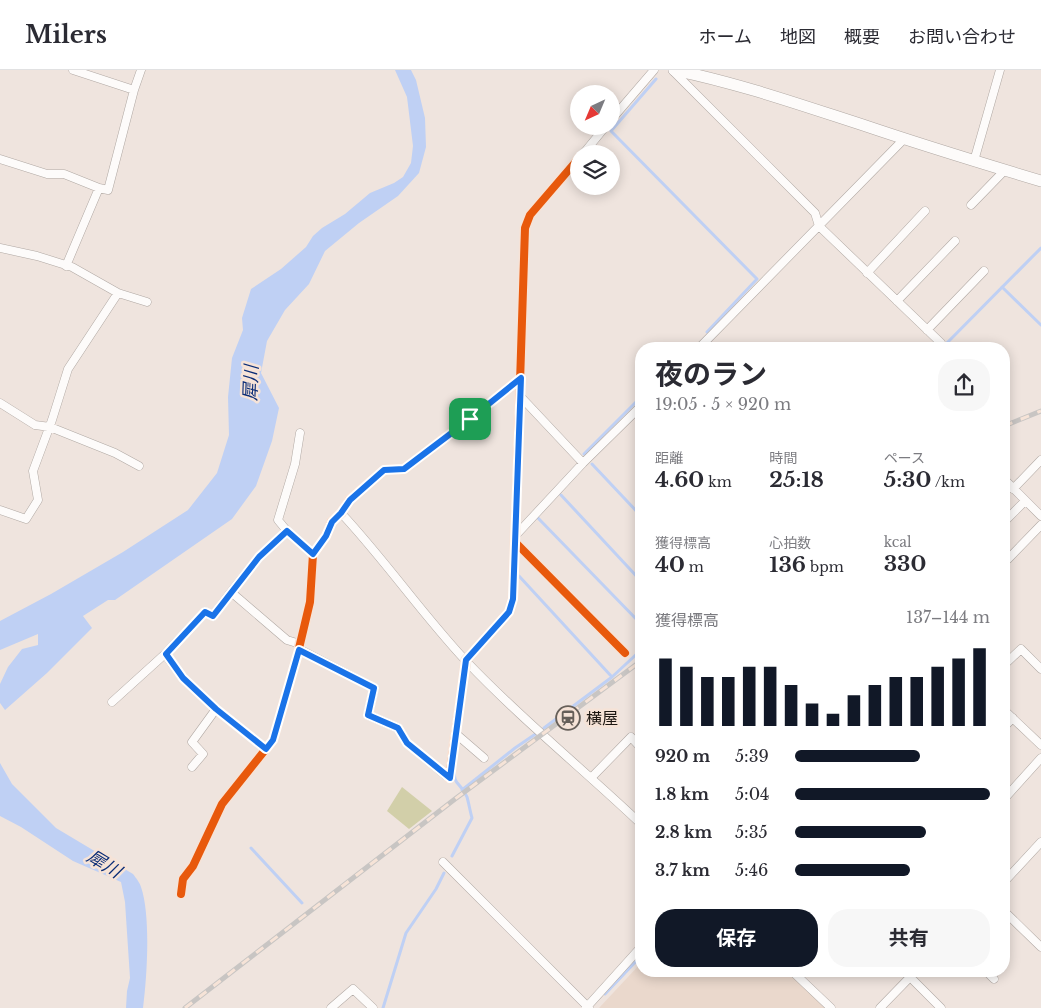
<!DOCTYPE html>
<html lang="ja">
<head>
<meta charset="utf-8">
<style>
  :root { --surface:#fff; --page:#f7f7f7; --text:#2b2b33; --muted:#7c7c81; --line:#e1e1e2; --accent:#111827 }
  body { margin:0; font-family:"Libre Baskerville","Noto Sans JP",serif; background:var(--page); color:var(--text); height:100vh; display:flex; flex-direction:column; font-size:19px; white-space:nowrap }
  * { box-sizing:border-box; margin:0 }
  p { font-size:16px; color:var(--muted) }
  .icon { flex:none; width:28px; height:28px; fill:none; stroke:currentColor; stroke-width:2; stroke-linecap:round; stroke-linejoin:round }
  .map { position:relative; flex:1; overflow:hidden }
  .details { position:absolute; left:635px; top:272px; width:375px; height:635px; display:flex; flex-direction:column; background:var(--surface); border-radius:20px; box-shadow:0 2px 12px #0003 }
  .details>* { flex:none }
  .needle { width:32px; rotate:224deg }
  .buttons { position:absolute; left:570px; top:15px; display:grid; gap:10px }
  .buttons a { display:grid; place-items:center; width:50px; height:50px; border-radius:50%; background:var(--surface); box-shadow:0 2px 12px #0003; font-size:25px }
  .pin { position:absolute; display:grid; place-items:center; width:42px; height:42px; color:#fff; margin:-21px; border-radius:10px; box-shadow:0 2px 8px #0006 }
  .round { display:grid; place-items:center; flex:none; width:52px; height:52px; border-radius:20px; background:var(--page) }
  .overview { display:flex; align-items:center; justify-content:space-between; height:85px; padding:0 20px }
  h1 { font-size:28px; font-weight:700; line-height:38px }
  .metrics { display:grid; grid-template-columns:repeat(3,1fr); gap:8px; height:85px; padding:5px 20px }
  .metrics div { display:grid; align-content:center }
  .metrics b { font-size:21px; font-weight:700 }
  .metrics small { font-size:14px; font-weight:400 }
  .metrics p { font-size:14px }
  .chart { height:140px; padding:10px 20px }
  .chart p { display:flex; justify-content:space-between }
  .chart svg { width:100%; height:90px; margin-top:5px; stroke:var(--accent); stroke-width:6 }
  .cta { display:flex; gap:10px; margin-top:auto; padding:10px 20px }
  .cta a { flex:1; height:58px; border-radius:20px; background:var(--accent); color:#fff; font-size:20px; font-weight:700; line-height:58px; text-align:center }
  .cta a+a { background:var(--page); color:var(--text) }
  ul { padding:0 20px; list-style:none; font-size:16px }
  li { display:grid; grid-template-columns:80px 60px 1fr; align-items:center; height:38px }
  li i { height:12px; border-radius:6px; background:var(--accent) }
  header { display:flex; align-items:center; gap:30px; box-sizing:border-box; height:70px; padding:0 25px; background:var(--surface); border-bottom:1px solid var(--line) }
  header strong { font-size:24px }
  nav { display:flex; gap:28px; margin-inline-start:auto; font-size:18px }
  .map>svg:first-child { display:block }
  .built { fill:#ead8cc }
  .green { fill:#d2cfa9 }
  .water { fill:#bfd0f4 }
  .lines { fill:none; stroke-linecap:round; stroke-linejoin:round }
  .stream { stroke:#bfd0f4; stroke-width:3 }
  .street-casing { stroke:#b0a8a3; stroke-width:9 }
  .secondary-casing { stroke:#b0a8a3; stroke-width:12 }
  .street { stroke:#fdfbfa; stroke-width:8 }
  .secondary { stroke:#fdfbfa; stroke-width:11 }
  .rail-casing { stroke:#c8c5c3; stroke-width:5 }
  .rail { stroke:#f6e3d7; stroke-width:3; stroke-dasharray:9; stroke-linecap:butt }
  .cycleway-casing { stroke:#f6e3d7; stroke-width:11 }
  .cycleway { stroke:#e8590c; stroke-width:8 }
  .route-casing { stroke:#fff; stroke-width:10 }
  .route { stroke:#1a73e8; stroke-width:6 }
  .labels { text-anchor:middle; dominant-baseline:central; stroke-width:5; stroke-linejoin:round; paint-order:stroke }
  .poi-label { font-size:16px; fill:#1d1712; stroke:#f6e3d7; text-anchor:start }
  .water-label { font-size:18px; font-style:italic; fill:#0b2d77; stroke:#f6e3d7 }
</style>
</head>
<body>
<header>
<strong>Milers</strong>
<nav><a>ホーム</a><a>地図</a><a>概要</a><a>お問い合わせ</a></nav>
</header>
<div class="map">
<svg width="1041" height="938" viewBox="0 0 1041 938">
  <rect width="100%" height="100%" fill="#efe4de"/>
  <!-- built -->
  <path class="built" d="M641,893V901H787L826,938H599Z"/>
  <!-- green -->
  <path class="green" d="M402,717L432,741L409,759L387,741Z"/>
  <!-- water -->
  <path class="water" d="M395,0H411L416,10L425,48L426,77L419,103L398,126L359,153L325,181L309,214L285,240L267,271L261,303L279,338L272,371L256,416L232,449L115,530H108L83,546L92,558L47,603L5,640L0,633V614L8,597L22,579L38,575V564L0,580V551L51,524L123,482L188,440L217,403L229,365L228,327L232,288L243,260L242,248L251,219L281,199L306,177L313,166L322,158L345,144L370,123L394,113L403,107L411,93L413,76L407,27Z
    M0,693L12,714L56,758L133,804C136,808 140,813 141,817C151,846 147,907 143,938H126L127,921L130,908L125,832L121,812L73,791L21,757L0,746Z"/>
  <g class="lines">
    <!-- stream -->
    <path class="stream" d="M656,9L611,61L757,209L707,262
      M1002,217L1041,255
      M691,279L693,277
      M941,279L1041,178
      M584,384L641,327
      M592,394L641,446
      M561,425L641,511
      M538,448L641,554
      M519,506L612,607
      M544,658L612,607L641,580
      M462,720L515,678L537,663
      M251,778L302,833
      M452,786L472,748C470,741 469,734 467,727C460,710 452,718 455,694
      M605,924L641,886
      M383,938L406,863L436,819L444,803"/>
    <!-- street casing -->
    <g class="street-casing">
      <path id="street" d="M73,0L134,20
        M673,1L815,143L819,156L941,273
        M611,50L654,0
        M583,84L606,56
        M0,89L47,104H64L99,118
        M974,91L1000,0
        M971,135L1005,100
        M0,178L37,186L72,197L118,223L147,232
        M66,196L99,118L108,120L134,20L141,0
        M867,203L925,141
        M897,231L955,171
        M927,260L984,201
        M698,279L904,69
        M520,326L583,393
        M0,333L35,355L50,357L115,383L139,396
        M300,363L295,394L278,450L287,461L313,484
        M1004,409L1041,446
        M1013,419L1041,390
        M0,440L26,449L38,430L33,401L52,350L68,299L118,223
        M341,443C385,490 422,544 466,591C521,649 583,699 641,754
        M1004,452L1025,431
        M516,465L583,393L641,336
        M516,473L625,583
        M1008,489L1041,455
        M231,522L259,487L287,461
        M299,579L374,618L368,645L398,658L407,673L449,708
        M165,584L183,608L216,639L266,679
        M1004,595L1021,579L1041,599
        M112,632L165,584L205,542L213,546L231,522L287,570L300,574
        M1004,640L1041,675
        M1004,657L1013,648
        M455,663L484,688
        M192,697L203,684L192,672L216,639
        M449,708L466,590L509,542L513,529L525,158L530,145L579,88
        M591,708L631,667L641,678
        M1005,728L1041,688
        M443,792L589,938
        M1004,812L1041,772
        M181,824L183,809L193,796L222,734L273,670L296,591L310,532L313,484L326,466L331,452L341,443L349,430L384,400L404,399L469,349L521,308
        M1004,841L1041,877
        M792,901L831,938
        M986,901L994,909
        M910,907L941,938
        M331,938L353,919L373,938
        M586,938L641,877
        M880,938L916,901"/>
    </g>
    <!-- secondary casing -->
    <g class="secondary-casing">
      <path id="secondary" d="M674,0C738,13 801,35 863,55C922,75 981,93 1041,111"/>
    </g>
    <!-- street -->
    <use href="#street" class="street"/>
    <!-- secondary -->
    <use href="#secondary" class="secondary"/>
    <!-- rail casing -->
    <g class="rail-casing">
      <path id="rail" d="M1004,356L1041,341
        M185,938L455,729L641,591"/>
    </g>
    <!-- rail -->
    <use href="#rail" class="rail"/>
    <!-- cycleway casing -->
    <g class="cycleway-casing">
      <path id="cycleway" d="M516,473L625,583
        M449,708L466,590L509,542L513,529L525,158L530,145L579,88
        M181,824L183,809L193,796L222,734L273,670L296,591L310,532L313,484L326,466L331,452L341,443L349,430L384,400L404,399L469,349L521,308"/>
    </g>
    <!-- cycleway -->
    <use href="#cycleway" class="cycleway"/>
  </g>
  <g class="lines">
    <!-- route casing -->
    <g class="route-casing">
      <path id="route" d="M521,308L513,529L509,542L466,590L450,708L407,673L398,658L368,645L374,618L299,580L273,670L266,679L216,639L183,608L166,584L205,542L213,546L259,487L287,461L313,484L326,466L332,452L341,443L350,430L384,400L404,399L470,349Z"/>
    </g>
    <!-- route -->
    <use href="#route" class="route"/>
  </g>
  <!-- icons -->
  <defs>
    <g id="station-ring" transform="scale(1.25)"><circle r="9.5" fill="#f6e3d7" stroke="#665f59" stroke-width="1.5"/><path d="M-3-6H3Q5-6 5-4V2Q5 4 3 4L4.5 6H3L1.5 4h-3L-3 6H-4.5L-3 4Q-5 4-5 2V-4Q-5-6-3-6ZM-3.5-4v3h7v-3ZM-3.5 1v1.5H-2V1ZM2 1v1.5H3.5V1Z" fill="#665f59"/></g>
  </defs>
  <g fill-rule="evenodd">
    <use href="#station-ring" x="568" y="648"/>
  </g>
  <g class="labels">
    <!-- poi labels -->
    <g class="poi-label">
      <text x="586" y="648">横屋</text>
    </g>
    <!-- water labels -->
    <g class="water-label">
      <text transform="translate(251 313) rotate(-88)">犀川</text>
      <text transform="translate(104 794) rotate(31)">犀川</text>
    </g>
  </g>
</svg>
<div class="buttons">
<a><svg class="needle" viewBox="-14 -14 28 28"><path d="M0-13l5 13h-10z" fill="#e53935"/><path d="M0 13l5-13h-10z" fill="#7c7c81"/></svg></a>
<a><svg class="icon" aria-label="layers" viewBox="0 0 24 24"><path d="M12 4l9 5-9 5-9-5zM3 14l9 5 9-5"/></svg></a>
</div>
<div class="pin" style="left:470px;top:349px;background:#1e9e55"><svg class="icon" aria-label="arrive" viewBox="0 0 24 24"><path d="M6 21V4h12l-3 4 3 4H6"/></svg></div>
<section class="details">
<div class="overview"><div><h1>夜のラン</h1><p>19:05 · 5 × 920 m</p></div><a class="round"><svg class="icon" aria-label="share" viewBox="0 0 24 24"><path d="M12 15V3M7 8l5-5 5 5M5 13v7h14v-7"/></svg></a></div>
<div class="metrics">
<div><p>距離</p><b>4.60<small> km</small></b></div>
<div><p>時間</p><b>25:18</b></div>
<div><p>ペース</p><b>5:30<small> /km</small></b></div>
</div>
<div class="metrics">
<div><p>獲得標高</p><b>40<small> m</small></b></div>
<div><p>心拍数</p><b>136<small> bpm</small></b></div>
<div><p>kcal</p><b>330</b></div>
</div>
<div class="chart"><p><span>獲得標高</span>137–144 m</p>
<svg viewBox="0 0 160 44" preserveAspectRatio="none"><path d="M5 44V11M15 44V15M25 44V20M35 44V20M45 44V15M55 44V15M65 44V24M75 44V33M85 44V38M95 44V29M105 44V24M115 44V20M125 44V20M135 44V15M145 44V11M155 44V6"/></svg>
</div>
<ul>
<li><b>920 m</b>5:39<i style="width:64%"></i></li>
<li><b>1.8 km</b>5:04<i style="width:100%"></i></li>
<li><b>2.8 km</b>5:35<i style="width:67%"></i></li>
<li><b>3.7 km</b>5:46<i style="width:59%"></i></li>
</ul>
<div class="cta"><a>保存</a><a>共有</a></div>
</section>
</div>
</body>
</html>
